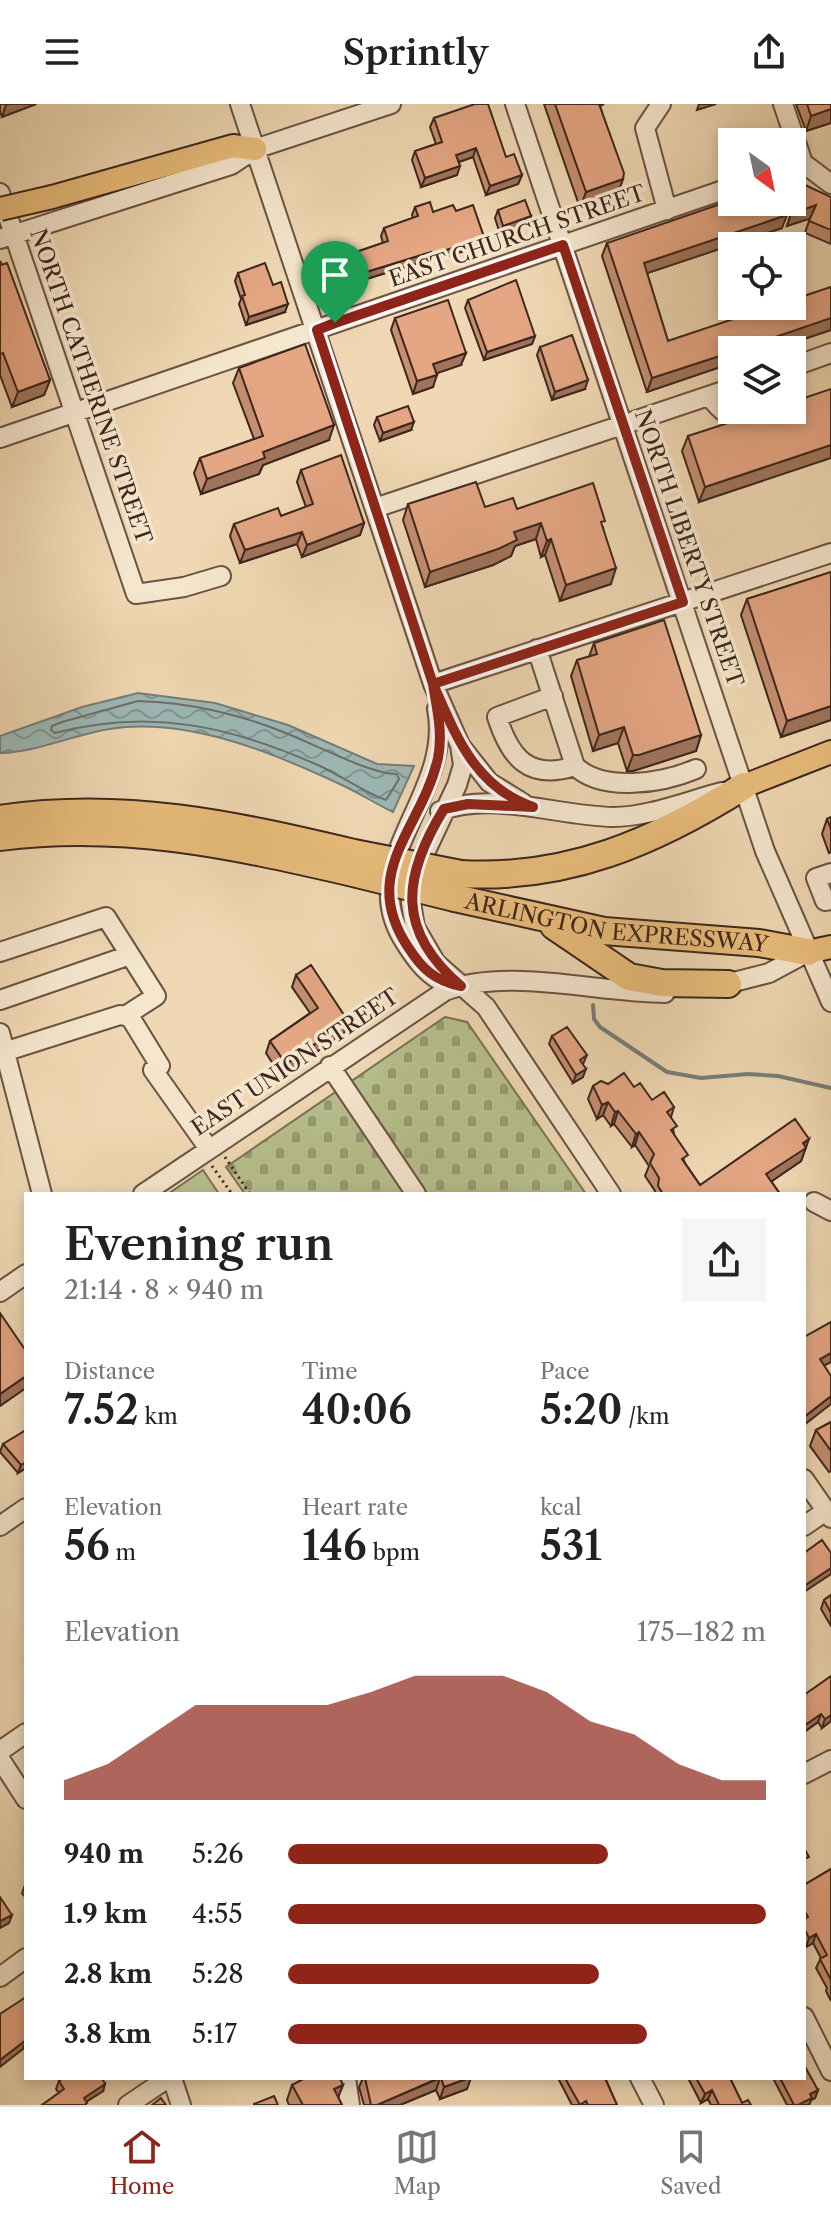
<!DOCTYPE html>
<html lang="en">
<head>
<meta charset="utf-8">
<style>
  :root { --surface:#fff; --page:#f6f6f6; --text:#222; --muted:#767676; --line:#e0e0e0; --accent:#8f2418 }
  body { margin:0; font-family:"Libre Caslon Text",serif; background:var(--page); color:var(--text); height:100vh; display:flex; flex-direction:column; font-size:30px; white-space:nowrap }
  * { box-sizing:border-box; margin:0 }
  p { font-size:26px; color:var(--muted) }
  .icon { flex:none; width:44px; height:44px; fill:none; stroke:currentColor; stroke-width:2; stroke-linecap:round; stroke-linejoin:round }
  .map { position:relative; flex:1; overflow:hidden }
  .details { position:absolute; left:24px; top:1088px; width:782px; height:888px; display:flex; flex-direction:column; background:var(--surface); border-radius:0px; box-shadow:0 4px 12px #0003 }
  .details>* { flex:none }
  .needle { width:52px; rotate:147deg }
  .buttons { position:absolute; left:718px; top:24px; display:grid; gap:16px }
  .buttons a { display:grid; place-items:center; width:88px; height:88px; border-radius:0px; background:var(--surface); box-shadow:0 4px 12px #0003; font-size:40px }
  .pin { position:absolute; display:grid; place-items:center; width:68px; height:68px; color:#fff; margin:-82px -34px; border-radius:50% 50% 50% 0; rotate:-45deg; box-shadow:0 0 8px #0007 }
  .pin .icon { rotate:45deg }
  .round { display:grid; place-items:center; flex:none; width:84px; height:84px; border-radius:0px; background:var(--page) }
  .summary { display:flex; align-items:center; justify-content:space-between; height:136px; padding:0 40px }
  h1 { font-size:44px; font-weight:600; line-height:60px }
  .stats { display:grid; grid-template-columns:repeat(3,1fr); gap:12px; height:136px; padding:8px 40px }
  .stats div { display:grid; align-content:center }
  .stats b { font-size:40px; font-weight:600 }
  .stats small { font-size:22px; font-weight:400 }
  .stats p { font-size:22px }
  .chart { height:224px; padding:16px 40px }
  .chart p { display:flex; justify-content:space-between }
  .chart svg { width:100%; height:144px; margin-top:8px; fill:var(--accent); opacity:.7 }
  ul { padding:0 40px; list-style:none; font-size:26px }
  li { display:grid; grid-template-columns:128px 96px 1fr; align-items:center; height:60px }
  li i { height:20px; border-radius:10px; background:var(--accent) }
  header { display:flex; justify-content:space-between; align-items:center; height:104px; padding:0 40px; background:var(--surface); font-size:36px; font-weight:600 }
  .menu { display:flex; justify-content:space-around; align-items:center; height:112px; border-top:2px solid var(--line); background:var(--surface); font-size:22px; color:var(--muted) }
  .menu a { display:grid; justify-items:center; gap:4px }
  .menu .selected { color:var(--accent) }
  .map>svg:first-child { display:block }
  .cemetery { fill:url(#cemetery-stones); stroke:#7a7256; stroke-width:2 }
  .green { fill:#b7bf8e; stroke:#7a7256; stroke-width:2 }
  .water { fill:url(#water-waves); stroke:#767e79; stroke-width:2 }
  .lines { fill:none; stroke-linecap:round; stroke-linejoin:round }
  .shore { stroke:#6c6f6a; stroke-width:2 }
  .stream { stroke:#767e79; stroke-width:4 }
  .minor-casing { stroke:#6a5243; stroke-width:22 }
  .major-casing { stroke:#3d261e; stroke-width:26 }
  .highway-casing { stroke:#3d261e; stroke-width:30 }
  .path { stroke:#3d261e; stroke-width:3; stroke-dasharray:2 4; stroke-linecap:butt }
  .minor { stroke:#f5e6ce; stroke-width:18 }
  .major { stroke:#e8bc7a; stroke-width:22 }
  .highway { stroke:#e8bc7a; stroke-width:26 }
  .major-bridge-casing { stroke:#3d261e; stroke-width:26; stroke-linecap:butt }
  .highway-bridge-casing { stroke:#3d261e; stroke-width:30; stroke-linecap:butt }
  .major-bridge { stroke:#e8bc7a; stroke-width:22 }
  .highway-bridge { stroke:#e8bc7a; stroke-width:26 }
  .wall { fill:#c48f71; stroke:#3d261e; stroke-width:2 }
  .shaded-wall { fill:#a0745c; stroke:#3d261e; stroke-width:2 }
  .building { fill:#e4a683; stroke:#3d261e; stroke-width:2 }
  .route-casing { stroke:#fff; stroke-width:16 }
  .route { stroke:#8f2418; stroke-width:10 }
  .labels { text-anchor:middle; dominant-baseline:central; stroke-width:7; stroke-linejoin:round; paint-order:stroke }
  .street-label { font-size:22px; fill:#3d261e; stroke:#f5e6ce }
</style>
</head>
<body>
<header><svg class="icon" aria-label="menu" viewBox="0 0 24 24"><path d="M4 6h16M4 12h16M4 18h16"/></svg>Sprintly<svg class="icon" aria-label="share" viewBox="0 0 24 24"><path d="M12 15V3M7 8l5-5 5 5M5 13v7h14v-7"/></svg></header>
<div class="map">
<svg width="831" height="2001" viewBox="0 0 831 2001">
  <defs>
    <pattern id="cemetery-stones" width="16" height="16" patternUnits="userSpaceOnUse" patternTransform="scale(2)"><rect width="16" height="16" fill="#b7bf8e"/><path d="M2 7V4a2 2 0 0 1 4 0v3zM10 15v-3a2 2 0 0 1 4 0v3z" fill="#969b73"/></pattern>
    <pattern id="water-waves" width="16" height="10" patternUnits="userSpaceOnUse" patternTransform="scale(2)"><rect width="16" height="10" fill="#9cb8b5"/><path d="M0 5q4-4 8 0t8 0" fill="none" stroke="#809593"/></pattern>
  </defs>
  <rect width="100%" height="100%" fill="#efd8b3"/>
  <filter id="stains"><feTurbulence type="fractalNoise" baseFrequency=".0025" numOctaves="4"/><feColorMatrix values="0 0 0 0 .2 0 0 0 0 .09 0 0 0 0 .02 0 0 0 .5 -.17"/></filter>
  <radialGradient id="worn" r=".72"><stop offset=".6" stop-color="#630" stop-opacity="0"/><stop offset="1" stop-color="#630" stop-opacity=".3"/></radialGradient>
  <!-- cemetery -->
  <path class="cemetery" d="M445,913L467,918L586,1090H245L226,1063Z"/>
  <!-- green -->
  <path class="green" d="M203,1066L219,1090H168Z"/>
  <!-- water -->
  <path class="water" d="M138,589L215,599L288,621L377,660L414,662L393,708C376,700 361,690 344,682C278,651 200,618 126,623C82,626 42,648 0,649V632L82,603Z"/>
  <g class="lines">
    <!-- shore -->
    <path class="shore" d="M138,597C188,598 243,611 288,630C316,641 370,670 397,670L399,675L386,696C363,688 342,672 320,662C230,622 152,604 55,629L51,626L52,622L62,618Z"/>
    <!-- stream -->
    <path class="stream" d="M593,901L594,915L600,923L667,968L701,974L748,970L778,972L831,984"/>
    <!-- minor casing -->
    <g class="minor-casing">
      <path id="minor" d="M240,0L433,580L460,641L463,661L457,681L415,770L411,799L415,823L436,859L486,903L611,1090
        M515,0L765,747L831,898
        M661,0L645,24L667,106
        M783,0L803,59
        M793,62L803,59L831,80
        M0,89L136,490L184,483L221,472
        M0,135L231,61L255,45L391,0
        M792,263L831,249
        M709,292C720,306 731,318 749,312
        M0,334L732,83
        M375,404L732,284
        M537,545L575,662C603,689 663,679 696,665
        M433,580L831,449
        M553,592L497,613C510,653 528,677 575,662
        M437,605C454,692 351,759 406,840C415,854 424,867 439,876
        M463,645L489,678L523,699
        M440,707C494,687 557,712 613,713C648,713 687,697 722,688
        M831,769L816,774L825,797L831,796
        M0,848L106,813L156,892L125,912
        M718,882L769,869L808,848
        M0,896L130,851
        M0,929L42,1090
        M7,947L120,911L130,913L160,962L153,966L209,1045
        M330,962L416,1090
        M143,1090L445,887C509,863 597,889 665,889
        M814,1098L831,1107
        M0,1188L26,1170
        M804,1375L831,1414
        M0,1422L26,1404
        M804,1422L826,1407
        M0,1647L26,1629
        M0,1655L26,1695
        M804,1670L831,1656
        M0,1873L26,1854
        M804,1913L831,1967
        M172,1974L181,2001
        M346,1974L350,2001
        M640,1974L654,2001
        M128,2001L168,1974"/>
    </g>
    <!-- major casing -->
    <g class="major-casing">
      <path id="major" d="M52,93L233,42L255,45
        M744,682L831,648
        M808,848L831,843"/>
    </g>
    <!-- highway casing -->
    <g class="highway-casing">
      <g id="highway">
        <path d="M0,715C123,696 236,721 354,749"/>
        <path d="M0,733C121,717 232,741 349,768"/>
        <path d="M461,770C567,776 655,738 744,682"/>
        <path id="s1" d="M455,794L604,827L759,839L808,848"/>
        <path d="M554,822L629,873L662,879L728,880"/>
      </g>
    </g>
    <!-- path -->
    <path class="path" d="M225,1053L250,1090
      M212,1062L232,1090"/>
    <!-- minor -->
    <use href="#minor" class="minor"/>
    <!-- major -->
    <use href="#major" class="major"/>
    <!-- highway -->
    <use href="#highway" class="highway"/>
    <!-- major-bridge casing -->
    <g class="major-bridge-casing">
      <path id="major-bridge" d="M0,105L52,93"/>
    </g>
    <!-- highway-bridge casing -->
    <g class="highway-bridge-casing">
      <path id="highway-bridge" d="M354,749L461,770
        M349,768L455,794"/>
    </g>
    <!-- major-bridge -->
    <use href="#major-bridge" class="major-bridge"/>
    <!-- highway-bridge -->
    <use href="#highway-bridge" class="highway-bridge"/>
  </g>
  <!-- wall -->
  <path class="wall" d="M0,0H36L2,13L0,8Z
    M544,0H604L600,2L623,75L617,91L580,104Z
    M796,0H831V19L806,27Z
    M434,14L506,53L522,71L518,80L486,91L473,53L459,58L457,71L421,83L412,56L415,47L436,40L430,23Z
    M831,93V140L805,129L810,114L787,122L791,110Z
    M415,103L433,108L456,107L484,133L481,141L429,159L428,156L360,177L353,156L356,148L383,139L381,132L384,124L413,114L412,111Z
    M498,106L531,112L528,120L500,130L495,114Z
    M782,124L647,169L668,237L831,183V226L771,246H732V259L647,288L602,152L607,139Z
    M0,157L50,276L44,291L12,303L0,271Z
    M238,169L285,208L246,221L239,200L241,195L235,177Z
    M468,196L535,232L532,240L484,256L465,204Z
    M395,214L461,261L436,269L433,283L413,290L391,226Z
    M540,243L585,285L552,296L537,251Z
    M239,264L329,336L263,361L259,370L201,390L194,369L200,354L254,335L233,279Z
    M792,306L699,398L682,347L688,332Z
    M377,313L411,326L380,337L374,321Z
    M301,366L364,419L360,431L302,453L297,440L240,459L230,432L234,420L281,412L306,403L297,378Z
    M408,400L517,405L603,423L611,480L560,497L545,451L541,453L536,435L515,442L511,452L493,461L425,483L403,416Z
    M831,468V616L781,633L741,511L747,495Z
    M594,539L701,631L696,647L633,667H627L618,639L593,647L571,572L577,556L589,553Z
    M831,713V748L829,749L822,730L827,715Z
    M296,871L344,929L281,972L266,949L270,937L310,909L292,883Z
    M552,932L587,951L583,960V973L573,979L549,940Z
    M608,980L634,983L652,996L674,1003L671,1013L674,1030L685,1059L700,1081L806,1043L801,1057L771,1077L780,1090H654L655,1087L645,1072L649,1062L635,1041L632,1043L614,1020L611,1022L603,1011L597,1015L588,995L593,982Z
    M831,1318V1367L829,1368L810,1342L816,1326Z
    M3,1340L26,1364L18,1369L0,1348Z
    M831,1491V1522L821,1505L824,1496Z
    M804,1591L831,1617L822,1624L818,1618L804,1628Z
    M831,1765V1897L826,1887L827,1884L816,1864L821,1854L813,1839L806,1843L804,1840V1781Z
    M25,1781H26V1794L22,1789Z
    M363,1974H469L467,1985L440,1995L436,1986L400,2001H364L359,1983Z
    M558,1974H605L617,2001H572Z
    M688,1974H730L742,1999L751,2001H711L708,1995L701,1999Z
    M773,1974H804L818,1986L815,1994L811,1996L809,2001H787Z
    M59,1977L103,1987L86,1998V2001H42L59,1989L56,1985Z
    M292,1981H343L338,1993L342,2001H289L287,1996Z"/>
  <!-- shaded-wall -->
  <path class="shaded-wall" d="M9,0H36L2,13L6,1Z
    M699,0H716L697,6Z
    M831,5V19L806,27L811,12Z
    M476,44L473,53L453,60L456,51Z
    M460,62L457,71L421,83L425,74Z
    M522,71L518,80L486,91L490,82Z
    M623,75L617,91L580,104L586,88Z
    M816,101L812,114L787,122L791,110Z
    M787,111L782,124L639,172L644,159Z
    M531,112L528,120L500,130L503,122Z
    M484,133L481,141L429,159L432,151Z
    M431,148L428,156L360,177L363,169Z
    M288,200L285,208L246,221L249,213Z
    M831,214V226L771,246H737Z
    M535,232L532,240L484,256L487,248Z
    M732,248V259L647,288L652,274Z
    M466,249L461,261L429,272L433,260Z
    M437,271L433,283L413,290L417,277Z
    M50,276L44,291L12,303L18,288Z
    M588,276L585,285L552,296L555,288Z
    M414,318L411,326L380,337L383,329Z
    M334,321L329,336L263,361L259,370L201,390L207,375L263,348Z
    M831,341V354L699,398L705,383Z
    M364,419L360,431L302,453L307,441Z
    M541,419L536,435L515,442L511,452L493,461L425,483L430,468L514,428Z
    M302,428L297,440L240,459L245,446Z
    M551,435L545,451L541,453L547,437Z
    M616,464L611,480L560,497L566,481Z
    M831,602V616L781,633L787,617Z
    M624,623L618,639L593,647L599,631Z
    M701,631L696,647L633,667H627L633,651Z
    M348,917L344,929L281,972L286,960Z
    M586,965L583,973L573,979L576,971Z
    M608,998L603,1011L597,1015L602,1001Z
    M618,1007L614,1020L611,1022L615,1008Z
    M639,1028L635,1041L632,1043L636,1030Z
    M809,1035L801,1057L762,1084L766,1070Z
    M831,1249V1258L816,1266L820,1255Z
    M26,1272V1284L0,1302V1290Z
    M831,1292V1300L804,1321V1313Z
    M26,1358V1364L18,1369L21,1361Z
    M831,1464V1470L804,1488V1482Z
    M821,1610L818,1618L804,1628L805,1621Z
    M831,1611V1617L822,1624L825,1615Z
    M12,1811L9,1819L0,1824V1817Z
    M816,1830L813,1839L806,1843L809,1834Z
    M26,1936L23,1945L0,1963V1956Z
    M440,1974L436,1986L400,2001H377Z
    M469,1974H471L467,1985L440,1995L444,1983Z
    M105,1980L103,1987L81,2001L84,1994Z
    M343,1981L337,1996L334,1985Z
    M712,1986L708,1995L701,1999L705,1990Z
    M818,1986L815,1994L811,1996L809,2001H798L810,1990Z"/>
  <!-- building -->
  <path class="building" d="M475,0H488L506,53L514,50L522,71L490,82L476,44L456,51L460,62L425,74L415,47L442,38L434,14Z
    M555,0H599L624,69L623,75L586,88Z
    M807,0H831V5L811,12Z
    M805,81L831,93V126L809,117L816,101L791,110Z
    M525,96L531,112L503,122L498,106Z
    M732,96V98H782L787,111L644,159L668,237L772,202H792V196L831,183V214L737,246H732V248L652,274L607,139Z
    M430,98L433,108L453,101L456,107L473,101L484,133L432,151L431,148L363,169L356,148L388,137L384,124L418,112L415,103Z
    M0,157L1,161L7,159L50,276L18,288L3,249L0,250Z
    M265,159L273,181L281,178L288,200L249,213L242,192L245,191L238,169Z
    M516,176L535,232L487,248L468,196Z
    M448,196L466,249L433,260L437,271L417,277L395,214Z
    M572,231L588,276L555,288L540,243Z
    M305,240L334,321L263,348L265,354L207,375L200,354L263,332L239,264Z
    M831,285V341L705,383L688,332L759,309L761,306H792V298Z
    M408,302L414,318L383,329L377,313Z
    M341,351L364,419L307,441L302,428L245,446L234,420L278,404L281,412L313,400L301,366Z
    M476,378L485,403L513,394L517,405L593,379L605,417L601,418L616,464L566,481L551,435L547,437L541,419L514,428L517,436L498,445L430,468L408,400Z
    M831,468V602L787,617L747,495Z
    M664,516L701,631L639,651H633L624,623L599,631L577,556L597,550L594,539Z
    M831,713V725L827,715Z
    M311,861L348,917L286,960L270,937L318,904L296,871Z
    M567,923L587,951L580,956L586,965L576,971L552,932Z
    M624,969L634,983L640,979L652,996L664,988L674,1003L667,1008L677,1022L671,1026L688,1051L682,1055L700,1081L795,1015L809,1035L803,1039L806,1044L766,1070L780,1090H663L658,1082L659,1074L650,1059L654,1050L639,1028L636,1030L618,1007L615,1008L608,998L602,1001L593,982L601,977L608,980Z
    M0,1209L26,1247V1272L0,1290Z
    M831,1218V1249L820,1255L831,1272V1292L804,1313V1233Z
    M831,1318V1347L816,1326Z
    M26,1326V1358L21,1361L3,1340Z
    M822,1436L831,1449V1464L804,1482V1449Z
    M831,1491V1509L824,1496Z
    M831,1572V1611L825,1615L821,1610L805,1621L804,1619V1591Z
    M804,1744L809,1753L804,1755Z
    M831,1765V1876L820,1855L827,1851L816,1830L809,1834L804,1824V1815L808,1813L804,1806V1781Z
    M0,1793L12,1811L0,1817Z
    M26,1893V1936L0,1956V1910Z
    M804,1961L818,1986L810,1990L812,1994L798,2001H794L780,1974H804Z
    M63,1974H102L105,1980L84,1994L87,1999L84,2001H42L64,1985L59,1977Z
    M305,1974H340L343,1981L334,1985L342,2001H303L292,1981Z
    M365,1974H439L377,2001H371Z
    M441,1974H469L444,1983Z
    M565,1974H605L617,2001H588L586,1997L580,2001Z
    M696,1974H730L742,1999L748,1996L751,2001H719L712,1986L705,1990Z
    M274,1992L278,2001H254V2000Z
    M161,1994L166,2001H152Z"/>
  <g class="lines">
    <!-- route casing -->
    <g class="route-casing">
      <path id="route" d="M335,219L317,226L433,580C437,605 443,629 438,654C422,725 358,768 408,843C422,865 435,877 461,882C396,827 402,773 444,705L468,700L533,703C475,683 456,632 433,580L683,498L563,141L335,219"/>
    </g>
    <!-- route -->
    <use href="#route" class="route"/>
  </g>
  <g class="labels">
    <!-- street labels -->
    <g class="street-label">
      <text transform="translate(517 132) rotate(-19)">EAST CHURCH STREET</text>
      <text transform="translate(91 282) rotate(71)">NORTH CATHERINE STREET</text>
      <text transform="translate(689 444) rotate(71)">NORTH LIBERTY STREET</text>
      <text stroke="none"><textPath href="#s1" startOffset="164">ARLINGTON EXPRESSWAY</textPath></text>
      <text transform="translate(295 958) rotate(-34)">EAST UNION STREET</text>
    </g>
  </g>
  <rect width="100%" height="100%" filter="url(#stains)"/>
  <rect width="100%" height="100%" fill="url(#worn)"/>
</svg>
<div class="buttons">
<a><svg class="needle" viewBox="-14 -14 28 28"><path d="M0-13l5 13h-10z" fill="#e53935"/><path d="M0 13l5-13h-10z" fill="#767676"/></svg></a>
<a><svg class="icon" aria-label="locate" viewBox="0 0 24 24"><circle cx="12" cy="12" r="6"/><path d="M12 2v4M12 18v4M2 12h4M18 12h4"/></svg></a>
<a><svg class="icon" aria-label="layers" viewBox="0 0 24 24"><path d="M12 4l9 5-9 5-9-5zM3 14l9 5 9-5"/></svg></a>
</div>
<div class="pin" style="left:335px;top:219px;background:#1e9e55"><svg class="icon" aria-label="arrive" viewBox="0 0 24 24"><path d="M6 21V4h12l-3 4 3 4H6"/></svg></div>
<section class="details">
<div class="summary"><div><h1>Evening run</h1><p>21:14 · 8 × 940 m</p></div><a class="round"><svg class="icon" aria-label="share" viewBox="0 0 24 24"><path d="M12 15V3M7 8l5-5 5 5M5 13v7h14v-7"/></svg></a></div>
<div class="stats">
<div><p>Distance</p><b>7.52<small> km</small></b></div>
<div><p>Time</p><b>40:06</b></div>
<div><p>Pace</p><b>5:20<small> /km</small></b></div>
</div>
<div class="stats">
<div><p>Elevation</p><b>56<small> m</small></b></div>
<div><p>Heart rate</p><b>146<small> bpm</small></b></div>
<div><p>kcal</p><b>531</b></div>
</div>
<div class="chart"><p><span>Elevation</span>175–182 m</p>
<svg viewBox="0 0 160 44" preserveAspectRatio="none"><path d="M0 44V38L10 33L20 24L30 15L40 15L50 15L60 15L70 11L80 6L90 6L100 6L110 11L120 20L130 24L140 33L150 38L160 38V44z"/></svg>
</div>
<ul>
<li><b>940 m</b>5:26<i style="width:67%"></i></li>
<li><b>1.9 km</b>4:55<i style="width:100%"></i></li>
<li><b>2.8 km</b>5:28<i style="width:65%"></i></li>
<li><b>3.8 km</b>5:17<i style="width:75%"></i></li>
</ul>
</section>
</div>
<nav class="menu">
<a class="selected"><svg class="icon" aria-label="home" viewBox="0 0 24 24"><path d="M3 11l9-7 9 7M6 9v11h12V9"/></svg>Home</a>
<a><svg class="icon" aria-label="map" viewBox="0 0 24 24"><path d="M3 6l6-2 6 2 6-2v14l-6 2-6-2-6 2zM9 4v14M15 6v14"/></svg>Map</a>
<a><svg class="icon" aria-label="saved" viewBox="0 0 24 24"><path d="M7 4h10v16l-5-4-5 4z"/></svg>Saved</a>
</nav>
</body>
</html>
